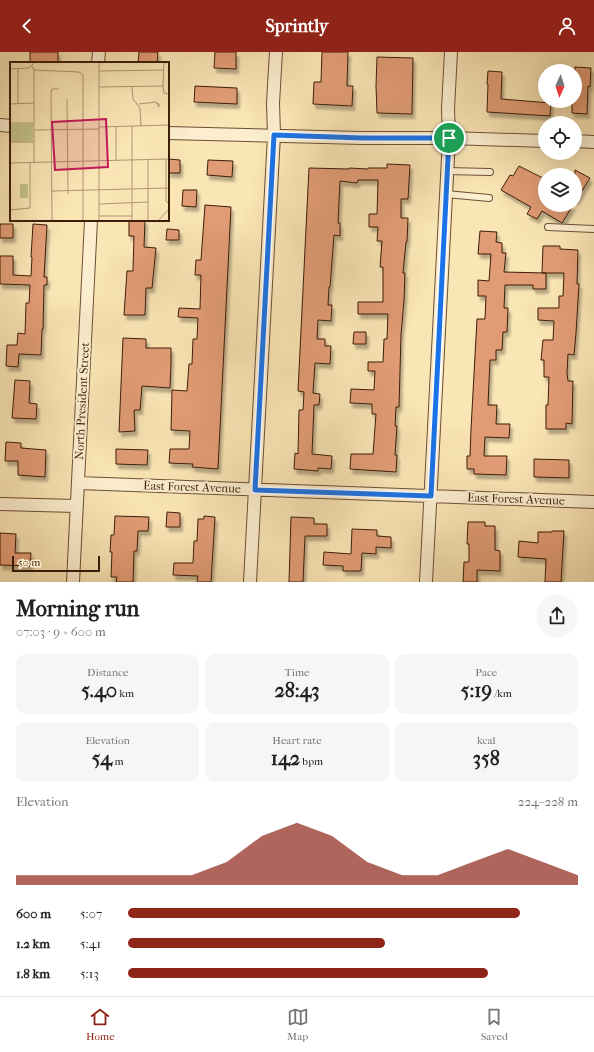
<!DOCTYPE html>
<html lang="en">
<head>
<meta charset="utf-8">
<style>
  :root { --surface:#fff; --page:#f6f6f6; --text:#202124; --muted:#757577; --line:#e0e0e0; --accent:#8f2418 }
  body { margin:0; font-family:"IM FELL French Canon",serif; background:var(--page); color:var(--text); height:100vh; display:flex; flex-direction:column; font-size:15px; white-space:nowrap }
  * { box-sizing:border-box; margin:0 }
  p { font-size:13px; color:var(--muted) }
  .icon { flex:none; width:22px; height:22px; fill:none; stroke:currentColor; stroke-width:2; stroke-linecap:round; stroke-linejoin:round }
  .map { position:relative; height:530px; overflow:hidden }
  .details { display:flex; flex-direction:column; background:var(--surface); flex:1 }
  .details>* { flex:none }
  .needle { width:26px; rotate:183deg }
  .controls { position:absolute; left:538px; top:12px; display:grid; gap:8px }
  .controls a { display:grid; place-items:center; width:44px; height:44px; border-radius:50%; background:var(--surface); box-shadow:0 4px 16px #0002; font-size:20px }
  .scale { position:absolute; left:12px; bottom:10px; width:88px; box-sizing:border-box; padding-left:4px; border:2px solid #3c1d08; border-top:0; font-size:11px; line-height:14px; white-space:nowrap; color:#3c1d08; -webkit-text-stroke:3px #fceecf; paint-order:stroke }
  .pin { position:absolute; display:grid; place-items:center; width:34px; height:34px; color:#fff; margin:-17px; border:2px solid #fff; border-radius:50%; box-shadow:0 1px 4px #0007 }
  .round { display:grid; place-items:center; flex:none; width:42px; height:42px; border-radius:21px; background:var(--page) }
  .headline { display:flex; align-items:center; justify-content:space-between; height:68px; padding:0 16px }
  h1 { font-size:22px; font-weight:700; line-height:30px }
  .figures { display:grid; grid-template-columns:repeat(3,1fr); gap:6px; height:68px; padding:4px 16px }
  .figures div { display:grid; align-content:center; border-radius:10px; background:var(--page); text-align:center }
  .figures b { font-size:20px; font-weight:700 }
  .figures small { font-size:11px; font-weight:400 }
  .figures p { font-size:11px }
  .chart { height:112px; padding:8px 16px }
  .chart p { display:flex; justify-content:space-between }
  .chart svg { width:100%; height:72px; margin-top:4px; fill:var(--accent); opacity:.7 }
  ul { padding:0 16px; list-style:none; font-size:13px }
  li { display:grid; grid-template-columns:64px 48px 1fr; align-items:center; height:30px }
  li i { height:10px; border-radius:5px; background:var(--accent) }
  header { display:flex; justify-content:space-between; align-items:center; height:52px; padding:0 16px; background:var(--accent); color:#fff; font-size:18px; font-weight:700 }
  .dock { display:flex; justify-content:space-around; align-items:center; height:56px; border-top:1px solid var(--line); background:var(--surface); font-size:11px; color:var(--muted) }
  .dock a { display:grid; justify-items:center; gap:2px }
  .dock .current { color:var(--accent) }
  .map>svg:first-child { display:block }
  .building { fill:#e19c74; stroke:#3c1d08; filter:url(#shadow) }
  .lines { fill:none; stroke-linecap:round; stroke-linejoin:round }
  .lane-casing { stroke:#6c4f33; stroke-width:8 }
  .street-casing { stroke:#6c4f33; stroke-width:14 }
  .lane { stroke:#fceecf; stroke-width:6 }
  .street { stroke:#fceecf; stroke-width:12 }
  .route-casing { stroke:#fff; stroke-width:8 }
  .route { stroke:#1a73e8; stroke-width:5 }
  .labels { text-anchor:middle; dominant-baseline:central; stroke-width:4; stroke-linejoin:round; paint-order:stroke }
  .street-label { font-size:12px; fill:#3c1d08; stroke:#fceecf }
  .inset-road { fill:none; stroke:#ae9570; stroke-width:1 }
  .view { fill:#c2185b; fill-opacity:0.15; stroke:#c2185b; stroke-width:2 }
  .inset-edge { fill:none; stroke:#3c1d08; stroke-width:2 }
</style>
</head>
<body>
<header><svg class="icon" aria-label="back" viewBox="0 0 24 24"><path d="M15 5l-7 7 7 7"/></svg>Sprintly<svg class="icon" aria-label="person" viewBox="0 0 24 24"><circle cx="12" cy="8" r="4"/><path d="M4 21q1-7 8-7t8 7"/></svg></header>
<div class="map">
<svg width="594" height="530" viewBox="0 0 594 530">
  <defs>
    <filter id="shadow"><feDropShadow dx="2.5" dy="4.5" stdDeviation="1" flood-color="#0004"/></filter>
  </defs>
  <rect width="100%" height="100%" fill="#fae5b5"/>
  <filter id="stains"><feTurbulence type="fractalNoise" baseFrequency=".005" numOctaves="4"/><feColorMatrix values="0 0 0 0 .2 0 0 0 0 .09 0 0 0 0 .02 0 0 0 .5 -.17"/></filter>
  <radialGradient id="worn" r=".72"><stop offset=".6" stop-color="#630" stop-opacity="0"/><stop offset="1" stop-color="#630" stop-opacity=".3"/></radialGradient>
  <!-- building -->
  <path class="building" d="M30,0H58V11H30Z
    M139,0H158L157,11H138Z
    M215,0H236V17L214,16Z
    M322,0H348L347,34H353L352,54L313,52L314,30H321Z
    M377,5L413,6L412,62L377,61L376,34Z
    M575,15L591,16L590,35L588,34L587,62L572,61V49H575Z
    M488,19L502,20L501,47L551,51L550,64L487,60L488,32H487Z
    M195,34L237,36V52L194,50Z
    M168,107L180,108V121H168Z
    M208,108L233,109L232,125L207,123Z
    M387,112L410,113L408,147H401V166H408L407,190H406L403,221H405L404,248L401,283L399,355H396L395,374H397L395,403H397L396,420L350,417L351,402H373L376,362H372V352L350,351L351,337L374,338L375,319H368V310H383L384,287H387L388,262H358V250H383V215H380L382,189H377L378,175H369V162H377L378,128H358L357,131L340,129L338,171H340V184L334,183L330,235H329L328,253H332L331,269L318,268L317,287H325V294H331L330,312L315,311L313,341L320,342L319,353H314L312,402L332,404L331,417L318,416V419L294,417L295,401L298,402L299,358H303L304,340L298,339L309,116L349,117V116L368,117V116H387Z
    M519,114L545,127V153H573L562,171L542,159L537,167L527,162L531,155L501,138L510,123L513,124Z
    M575,118L590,126L575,150Z
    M183,138H197L196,155L182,154Z
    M205,153L231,155L218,417L192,415L193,412L169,411L170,397H189L190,379L171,378L172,338L187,339L189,312H192L193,287H197L198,266L178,265L179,256L200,257L201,223H195L196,208H201Z
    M129,168H145L144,195L156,196L152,236H146L145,263H124L127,219H133L134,184H129Z
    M0,172H13V186H0Z
    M33,172L47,173L44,225H47V233H44L43,277H42L41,303L19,302L18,315L6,314L7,293H17L18,281L25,282L26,251H29L30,233L0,232V204H13V223L31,224L32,205H31Z
    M167,177L179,178V188H166Z
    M480,179L497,180L496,190L502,191V201H506L504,220L546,221V237H533V233H505L504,256H508L507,280H503L502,298H496V308H490L488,353H497L496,372H510L509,386L485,385L484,404H507L506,423L474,422V417H467V404H470L471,377L477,267H485L486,244H478V228L489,229L491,202H478Z
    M543,194H560V197L578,198L577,232H579L576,281L574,303L568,302L567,321L568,329H573L572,372L566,371V377H546V353H548L549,325H544V308H541L543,288H553L554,269L538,268V256H559V244H563L564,221H542Z
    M354,280H366V292H353Z
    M123,286L146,287V296H171V311L170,336L142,334L140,358H134L135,379L119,380Z
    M15,328L30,329L29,351L37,352L36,367L12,366Z
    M6,390L21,391V396L46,398L45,425L18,423V409H5Z
    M116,397L148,398L147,413L116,412Z
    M534,407L569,408V426L534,425Z
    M167,460L180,461V475H166Z
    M115,464L149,465L148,479H138L137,499H134L133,530H116L117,525H111L112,500H110L111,483H114Z
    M204,464L215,465L211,530H197L198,524L173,523L174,511H193L194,489H197L198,467H204Z
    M291,465L314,466V472H327V484H305L303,530H289Z
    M468,470H485V474H495V498L500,499V519L477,518V530H463L464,510H469V492H467Z
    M352,477L377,478V484L391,485V496L376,495V502L362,501L361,519H343V514L323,513L324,500L351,502Z
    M552,479H564L561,530H545L546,507L518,505L519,489L538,491V480H552Z
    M0,481L16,482L15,501H31L30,514L0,513Z"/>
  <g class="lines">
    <!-- lane casing -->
    <g class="lane-casing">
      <path id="lane" d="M447,119L490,120
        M446,142L489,146
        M548,175L594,177"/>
    </g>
    <!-- street casing -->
    <g class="street-casing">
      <path id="street" d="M98,11L99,0
        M0,73L11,74
        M168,81L362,86H449L545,89
        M575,89L594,90
        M78,431L594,450
        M0,452L76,454
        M73,530L91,168
        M250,530L274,83L273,51L276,0
        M426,530L449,86L448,57L451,0"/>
    </g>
    <!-- lane -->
    <use href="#lane" class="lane"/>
    <!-- street -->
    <use href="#street" class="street"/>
  </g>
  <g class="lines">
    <!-- route casing -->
    <g class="route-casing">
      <path id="route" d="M274,83L362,86H449L431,444L255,438Z"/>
    </g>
    <!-- route -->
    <use href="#route" class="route"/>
  </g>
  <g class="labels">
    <!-- street labels -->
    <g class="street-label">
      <text transform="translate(82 349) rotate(-87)">North President Street</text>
      <text transform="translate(192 435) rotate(2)">East Forest Avenue</text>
      <text transform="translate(516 447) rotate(2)">East Forest Avenue</text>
    </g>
  </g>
  <!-- overview -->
  <g transform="translate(10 10)">
    <rect width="159" height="159" fill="#fae5b5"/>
    <path d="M0,62H23V79L0,80ZM10,122H18V136H10Z" fill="#c2c38b"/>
    <path class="inset-road" d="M89,0V159M22,4L24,8V100M8,6V42M0,7L19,6L25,0M24,8L69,10L73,13V159M89,9L154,8M153,24L154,0M89,25L153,24L154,31L159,32M122,25L123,37L130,46L131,64M57,37L58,132M0,42L24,41M129,42L146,40L149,45V42L146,40M0,61H24M106,64V98M89,65L159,63M24,68L89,67M0,80H24M156,97V139L159,142M138,98V159M0,101L159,97M42,129L159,126M89,142L138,140M0,148L20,146V100M89,154H122M42,159L41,30L42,27H49M122,159V64M148,159L159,147"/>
    <path class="view" d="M96,57L98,105L45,108L42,60Z"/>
    <rect width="159" height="159" class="inset-edge"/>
  </g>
  <rect width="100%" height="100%" filter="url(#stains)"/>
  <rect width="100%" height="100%" fill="url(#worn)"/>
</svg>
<div class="controls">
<a><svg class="needle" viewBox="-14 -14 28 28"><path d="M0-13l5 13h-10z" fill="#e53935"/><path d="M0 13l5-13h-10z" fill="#757577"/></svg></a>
<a><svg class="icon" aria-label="locate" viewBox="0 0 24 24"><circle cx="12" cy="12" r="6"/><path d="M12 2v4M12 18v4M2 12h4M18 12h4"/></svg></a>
<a><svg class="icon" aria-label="layers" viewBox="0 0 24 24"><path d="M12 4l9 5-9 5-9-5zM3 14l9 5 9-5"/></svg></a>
</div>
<div class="scale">50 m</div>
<div class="pin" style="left:449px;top:86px;background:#1e9e55"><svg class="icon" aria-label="arrive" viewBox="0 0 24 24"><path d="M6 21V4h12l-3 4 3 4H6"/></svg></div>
</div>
<section class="details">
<div class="headline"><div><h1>Morning run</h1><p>07:03 · 9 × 600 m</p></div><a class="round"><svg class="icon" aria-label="share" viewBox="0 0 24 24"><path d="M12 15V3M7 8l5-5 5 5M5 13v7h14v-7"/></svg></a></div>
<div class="figures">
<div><p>Distance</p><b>5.40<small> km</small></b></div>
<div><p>Time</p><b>28:43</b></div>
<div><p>Pace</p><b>5:19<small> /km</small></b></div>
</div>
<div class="figures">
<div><p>Elevation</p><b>54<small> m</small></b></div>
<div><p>Heart rate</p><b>142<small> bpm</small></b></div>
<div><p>kcal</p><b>358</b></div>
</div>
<div class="chart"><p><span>Elevation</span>224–228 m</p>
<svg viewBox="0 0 160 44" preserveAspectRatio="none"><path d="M0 44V38L10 38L20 38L30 38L40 38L50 38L60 30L70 14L80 6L90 14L100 30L110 38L120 38L130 30L140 22L150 30L160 38V44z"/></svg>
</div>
<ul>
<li><b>600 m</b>5:07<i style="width:87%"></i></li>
<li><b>1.2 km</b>5:41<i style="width:57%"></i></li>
<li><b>1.8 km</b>5:13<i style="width:80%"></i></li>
</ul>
</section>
<nav class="dock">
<a class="current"><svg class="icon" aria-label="home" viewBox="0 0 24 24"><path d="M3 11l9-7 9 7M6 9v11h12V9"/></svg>Home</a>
<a><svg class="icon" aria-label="map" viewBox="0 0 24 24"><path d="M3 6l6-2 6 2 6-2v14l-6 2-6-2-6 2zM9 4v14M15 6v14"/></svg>Map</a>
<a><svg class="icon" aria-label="saved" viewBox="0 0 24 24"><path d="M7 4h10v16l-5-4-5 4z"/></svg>Saved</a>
</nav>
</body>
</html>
